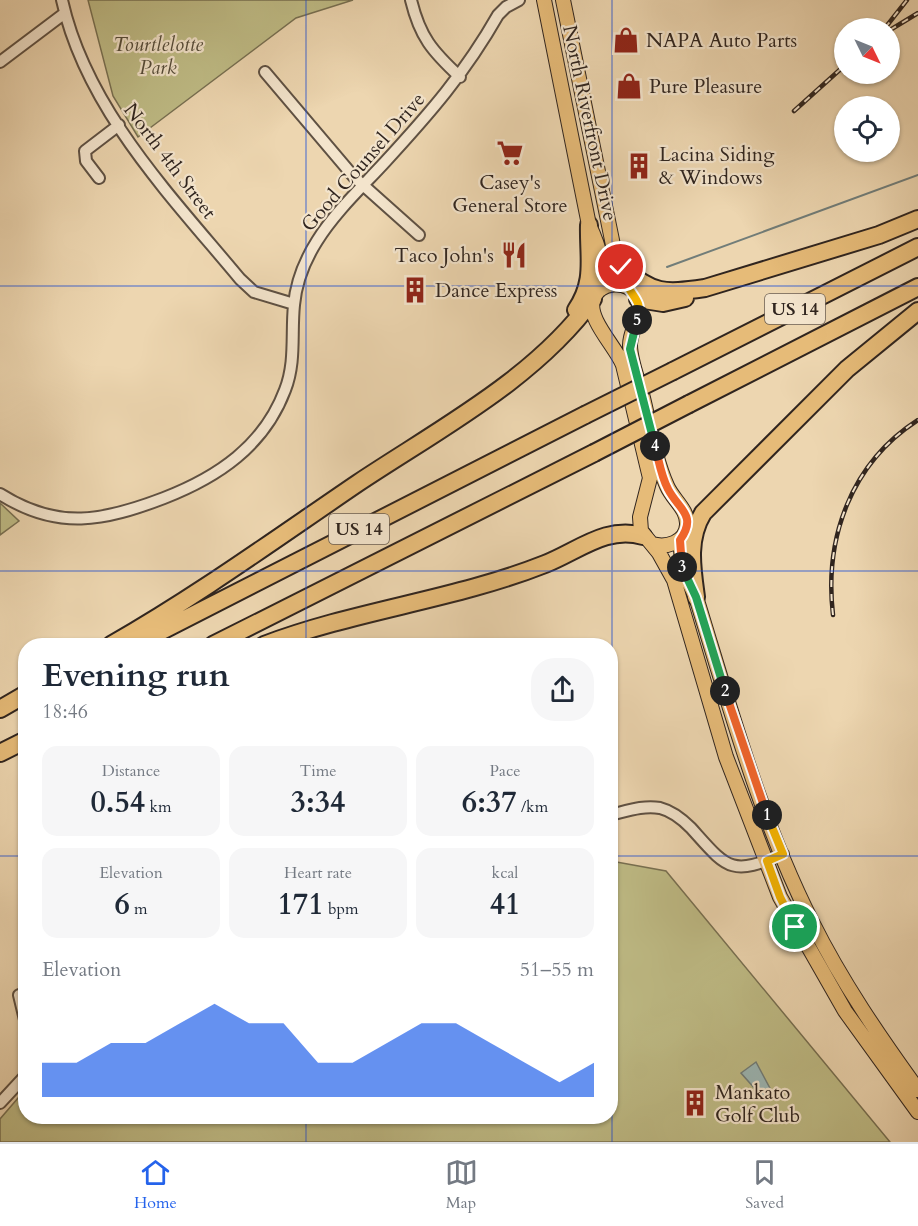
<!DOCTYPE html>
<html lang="en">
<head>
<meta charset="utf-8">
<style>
  :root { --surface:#fff; --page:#f6f6f7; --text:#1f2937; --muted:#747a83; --line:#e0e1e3; --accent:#2563eb }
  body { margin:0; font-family:Cardo,serif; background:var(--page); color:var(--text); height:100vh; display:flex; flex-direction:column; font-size:22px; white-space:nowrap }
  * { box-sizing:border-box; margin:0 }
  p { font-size:20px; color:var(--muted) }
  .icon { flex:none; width:33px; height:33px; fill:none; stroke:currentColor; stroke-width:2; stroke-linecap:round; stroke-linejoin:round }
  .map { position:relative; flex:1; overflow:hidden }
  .details { position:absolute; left:18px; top:638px; width:600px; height:486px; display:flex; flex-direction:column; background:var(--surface); border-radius:24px; box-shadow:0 2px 4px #0004 }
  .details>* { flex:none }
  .needle { width:39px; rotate:133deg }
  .controls { position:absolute; left:834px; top:18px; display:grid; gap:12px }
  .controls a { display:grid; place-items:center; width:66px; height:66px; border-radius:50%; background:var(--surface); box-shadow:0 2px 4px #0004; font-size:30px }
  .pin { position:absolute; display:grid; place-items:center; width:51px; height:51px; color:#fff; margin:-26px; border:3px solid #fff; border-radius:50%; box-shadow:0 2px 6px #0007 }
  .km { position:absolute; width:30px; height:30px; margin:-15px; border-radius:50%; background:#222; color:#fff; font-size:16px; line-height:30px; text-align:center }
  .round { display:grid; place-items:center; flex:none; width:63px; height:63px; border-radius:24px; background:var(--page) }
  .headline { display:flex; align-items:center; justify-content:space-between; height:102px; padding:0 24px }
  h1 { font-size:33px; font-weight:600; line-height:45px }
  .figures { display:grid; grid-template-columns:repeat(3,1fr); gap:9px; height:102px; padding:6px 24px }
  .figures div { display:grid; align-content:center; border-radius:15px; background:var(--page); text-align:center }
  .figures b { font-size:30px; font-weight:600 }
  .figures small { font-size:16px; font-weight:400 }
  .figures p { font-size:16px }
  .chart { height:168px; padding:12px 24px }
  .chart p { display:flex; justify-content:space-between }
  .chart svg { width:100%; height:108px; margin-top:6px; fill:var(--accent); opacity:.7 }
  .dock { display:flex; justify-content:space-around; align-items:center; height:84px; border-top:2px solid var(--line); background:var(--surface); font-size:16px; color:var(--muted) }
  .dock a { display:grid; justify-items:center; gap:3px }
  .dock .active { color:var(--accent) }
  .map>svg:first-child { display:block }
  .green { fill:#bfbc86; stroke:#787052; stroke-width:1.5 }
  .water { fill:#9cb7b5; stroke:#717d79; stroke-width:1.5 }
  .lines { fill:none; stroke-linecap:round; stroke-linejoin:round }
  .stream { stroke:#717d79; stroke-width:2 }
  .minor-casing { stroke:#5f5143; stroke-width:14 }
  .major-casing { stroke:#30251f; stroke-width:16 }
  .highway-casing { stroke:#30251f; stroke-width:20 }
  .minor { stroke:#f3e4cc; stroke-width:10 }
  .major { stroke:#e6bb78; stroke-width:14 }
  .highway { stroke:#e6bb78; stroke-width:16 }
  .rail-casing { stroke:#30251f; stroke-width:4.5 }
  .rail { stroke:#f3e4cc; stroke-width:2; stroke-dasharray:7; stroke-linecap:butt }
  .highway-bridge-casing { stroke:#30251f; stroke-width:20; stroke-linecap:butt }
  .highway-bridge { stroke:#e6bb78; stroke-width:16 }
  .split-1-casing { stroke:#fff; stroke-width:12 }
  .split-2-casing { stroke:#fff; stroke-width:12 }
  .split-3-casing { stroke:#fff; stroke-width:12 }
  .split-4-casing { stroke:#fff; stroke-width:12 }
  .split-5-casing { stroke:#fff; stroke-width:12 }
  .split-6-casing { stroke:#fff; stroke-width:12 }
  .split-1 { stroke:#f5b400; stroke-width:8 }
  .split-2 { stroke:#f0652b; stroke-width:8 }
  .split-3 { stroke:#22a559; stroke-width:8 }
  .split-4 { stroke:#f0652b; stroke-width:8 }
  .split-5 { stroke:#22a559; stroke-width:8 }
  .split-6 { stroke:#f5b400; stroke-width:8 }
  .grid { fill:none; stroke:#1d4ed8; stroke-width:1.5; stroke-opacity:0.55 }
  .labels { text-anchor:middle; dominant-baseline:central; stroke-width:4.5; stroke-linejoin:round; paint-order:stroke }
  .shield { fill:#f3e4cc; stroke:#6a5e53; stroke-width:1.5 }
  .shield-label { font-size:18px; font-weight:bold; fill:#30251f }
  .poi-label { font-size:20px; fill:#30251f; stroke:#f3e4cc; text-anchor:start }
  .park-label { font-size:20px; font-style:italic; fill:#544b39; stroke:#f3e4cc }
  .street-label { font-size:20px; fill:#30251f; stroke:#f3e4cc }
</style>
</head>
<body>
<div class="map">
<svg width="918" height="1142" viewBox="0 0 918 1142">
  <rect width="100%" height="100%" fill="#edd6b0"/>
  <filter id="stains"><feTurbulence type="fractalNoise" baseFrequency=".00333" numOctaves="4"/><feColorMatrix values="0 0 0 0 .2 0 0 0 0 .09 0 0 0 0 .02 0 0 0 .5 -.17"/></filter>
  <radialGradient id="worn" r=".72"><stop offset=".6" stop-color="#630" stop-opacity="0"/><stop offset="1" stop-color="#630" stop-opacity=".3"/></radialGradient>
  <!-- green -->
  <path class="green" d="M88,0H353L296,18L138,137L113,96Z
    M0,503L19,521L0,535Z
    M611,861L666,871L890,1142H0V1119L25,1090L26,1116H610Z"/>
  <!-- water -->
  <path class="water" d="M756,1062L772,1092L763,1098L741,1073Z"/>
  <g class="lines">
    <!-- stream -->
    <path class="stream" d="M667,267L918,175"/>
    <!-- minor casing -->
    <g class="minor-casing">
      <path id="minor" d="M62,0C86,109 171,196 240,279L254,292L294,304
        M411,0C420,37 432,51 460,77
        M0,62L65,13
        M265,72L354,177L419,235
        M99,178L86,161L85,151L119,125
        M0,494C58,531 104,521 164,498C218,477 264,446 285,390C296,362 291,334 294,305C296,283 305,260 317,241C335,212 362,187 385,162C430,113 465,73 498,15L506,7L519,0
        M610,815C627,811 643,805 660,808C672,811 683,820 691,828C727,868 730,877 783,854
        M19,995L26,1024
        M0,1103L26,1075"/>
    </g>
    <!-- major casing -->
    <g class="major-casing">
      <path id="major" d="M544,0L589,225C598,244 606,267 601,289
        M563,0L613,245L624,277
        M680,540L683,570L696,597C730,707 760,819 812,922C842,982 879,1036 918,1090
        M652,544C666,548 686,543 687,525C688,509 673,500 667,486C655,459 650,427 643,398C639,382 630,361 630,345C630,328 645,313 637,296C627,279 599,281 593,300C587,319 616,347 623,365L650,478L640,517L641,531L659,553L674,580L726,757L780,897L845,1011L918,1112"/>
    </g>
    <!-- highway casing -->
    <g class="highway-casing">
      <path id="highway" d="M621,267C655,294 662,294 705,288L879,235L918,219
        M638,299L663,303L685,298
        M576,310C596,280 588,258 589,225
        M673,371L918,247
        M689,404L918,287
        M696,597C692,568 687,539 703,513L847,369L918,311
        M111,645C197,596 277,538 358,483C439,429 535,379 593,299
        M134,645L585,415
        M213,645L594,453
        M264,645C356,610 454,600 545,564C578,551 607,525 643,536
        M0,709L26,694
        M0,753L26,740"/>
    </g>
    <!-- minor -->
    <use href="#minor" class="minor"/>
    <!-- major -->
    <use href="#major" class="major"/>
    <!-- highway -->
    <use href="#highway" class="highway"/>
    <!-- rail casing -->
    <g class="rail-casing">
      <path id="rail" d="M885,28L907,0
        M890,30L918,13
        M794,111L844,66
        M833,615C824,538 851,463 918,420"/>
    </g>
    <!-- rail -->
    <use href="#rail" class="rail"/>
    <!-- highway-bridge casing -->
    <g class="highway-bridge-casing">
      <path id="highway-bridge" d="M585,415L673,371
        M594,453L689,404"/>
    </g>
    <!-- highway-bridge -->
    <use href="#highway-bridge" class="highway-bridge"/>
  </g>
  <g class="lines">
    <!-- split-1 casing -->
    <g class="split-1-casing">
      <path id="split-1" d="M767,815L783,854L767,861L780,897L795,927"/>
    </g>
    <!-- split-2 casing -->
    <g class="split-2-casing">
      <path id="split-2" d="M725,691L767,815"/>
    </g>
    <!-- split-3 casing -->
    <g class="split-3-casing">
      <path id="split-3" d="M682,567L696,597L725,691"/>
    </g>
    <!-- split-4 casing -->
    <g class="split-4-casing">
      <path id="split-4" d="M655,446C659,461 661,476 668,489C678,509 698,515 680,540L682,567"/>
    </g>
    <!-- split-5 casing -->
    <g class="split-5-casing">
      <path id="split-5" d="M637,320L630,349L655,446"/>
    </g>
    <!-- split-6 casing -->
    <g class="split-6-casing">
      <path id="split-6" d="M621,267C623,273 624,280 627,285C634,299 643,302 637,320"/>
    </g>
    <!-- split-1 -->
    <use href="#split-1" class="split-1"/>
    <!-- split-2 -->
    <use href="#split-2" class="split-2"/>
    <!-- split-3 -->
    <use href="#split-3" class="split-3"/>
    <!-- split-4 -->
    <use href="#split-4" class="split-4"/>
    <!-- split-5 -->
    <use href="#split-5" class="split-5"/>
    <!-- split-6 -->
    <use href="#split-6" class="split-6"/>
  </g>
  <!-- grid -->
  <path class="grid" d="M306,0V645M612,0V1142M0,286H918M0,571H918M0,856H26M610,856H918M306,1116V1142"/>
  <!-- icons -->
  <defs>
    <g id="shop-bare" transform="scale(2.07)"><path d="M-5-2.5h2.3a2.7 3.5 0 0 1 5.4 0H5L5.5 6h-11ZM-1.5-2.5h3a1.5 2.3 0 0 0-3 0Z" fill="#8f2418" stroke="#f3e4cc" stroke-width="2.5" paint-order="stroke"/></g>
    <g id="supermarket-bare" transform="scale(2.07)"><path d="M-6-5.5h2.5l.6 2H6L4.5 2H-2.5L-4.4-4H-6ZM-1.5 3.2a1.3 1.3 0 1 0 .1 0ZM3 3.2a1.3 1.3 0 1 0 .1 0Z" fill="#8f2418" stroke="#f3e4cc" stroke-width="2.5" paint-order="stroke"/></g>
    <g id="building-bare" transform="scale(2.07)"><path d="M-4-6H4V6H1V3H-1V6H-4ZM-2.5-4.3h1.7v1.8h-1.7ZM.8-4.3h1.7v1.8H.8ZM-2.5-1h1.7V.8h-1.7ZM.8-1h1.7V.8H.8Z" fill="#8f2418" stroke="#f3e4cc" stroke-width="2.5" paint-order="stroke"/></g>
    <g id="restaurant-bare" transform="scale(2.07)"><path d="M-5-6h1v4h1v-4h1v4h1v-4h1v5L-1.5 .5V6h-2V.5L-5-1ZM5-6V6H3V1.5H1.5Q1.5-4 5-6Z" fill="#8f2418" stroke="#f3e4cc" stroke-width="2.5" paint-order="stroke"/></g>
  </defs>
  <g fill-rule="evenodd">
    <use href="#shop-bare" x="626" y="40"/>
    <use href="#shop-bare" x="629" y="86"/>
    <use href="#supermarket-bare" x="510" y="153"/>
    <use href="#building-bare" x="639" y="166"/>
    <use href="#restaurant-bare" x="514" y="255"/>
    <use href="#building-bare" x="415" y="290"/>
    <use href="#building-bare" x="695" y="1103"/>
  </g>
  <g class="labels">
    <!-- shield labels -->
    <g class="shield">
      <rect x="765" y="294" width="60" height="30" rx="4.5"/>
      <rect x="329" y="514" width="60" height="30" rx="4.5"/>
    </g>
    <g class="shield-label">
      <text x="795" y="309">US 14</text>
      <text x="359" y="529">US 14</text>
    </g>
    <!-- poi labels -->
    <g class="poi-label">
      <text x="646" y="40">NAPA Auto Parts</text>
      <text x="649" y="86">Pure Pleasure</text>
      <text x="659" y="154">Lacina Siding<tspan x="659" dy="23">&amp; Windows</tspan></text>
      <text x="510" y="182" text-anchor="middle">Casey's<tspan x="510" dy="23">General Store</tspan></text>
      <text x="494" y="255" text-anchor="end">Taco John's</text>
      <text x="435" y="290">Dance Express</text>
      <text x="715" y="1092">Mankato<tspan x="715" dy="23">Golf Club</tspan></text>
    </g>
    <!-- park labels -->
    <g class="park-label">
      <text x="158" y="44">Tourtlelotte<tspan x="158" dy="23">Park</tspan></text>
    </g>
    <!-- street labels -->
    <g class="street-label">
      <text transform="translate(590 123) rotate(78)">North Riverfront Drive</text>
      <text transform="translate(170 161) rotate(53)">North 4th Street</text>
      <text transform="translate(363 162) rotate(-49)">Good Counsel Drive</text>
    </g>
  </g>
  <rect width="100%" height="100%" filter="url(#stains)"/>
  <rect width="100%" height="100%" fill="url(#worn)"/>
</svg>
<div class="controls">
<a><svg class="needle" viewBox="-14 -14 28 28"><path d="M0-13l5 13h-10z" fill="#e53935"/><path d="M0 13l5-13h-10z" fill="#747a83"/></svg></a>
<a><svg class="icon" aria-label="locate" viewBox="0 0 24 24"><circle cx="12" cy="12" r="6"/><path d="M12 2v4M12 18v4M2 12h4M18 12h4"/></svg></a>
</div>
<div class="pin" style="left:795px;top:927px;background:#1e9e55"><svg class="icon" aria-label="arrive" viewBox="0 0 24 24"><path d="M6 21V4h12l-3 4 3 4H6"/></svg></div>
<div class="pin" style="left:621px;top:267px;background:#d93025"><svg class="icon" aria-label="check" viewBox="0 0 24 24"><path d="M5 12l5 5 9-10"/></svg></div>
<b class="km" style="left:767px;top:815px">1</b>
<b class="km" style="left:725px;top:691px">2</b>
<b class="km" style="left:682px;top:567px">3</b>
<b class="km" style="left:655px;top:446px">4</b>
<b class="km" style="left:637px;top:320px">5</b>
<section class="details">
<div class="headline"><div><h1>Evening run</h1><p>18:46</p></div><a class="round"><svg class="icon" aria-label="share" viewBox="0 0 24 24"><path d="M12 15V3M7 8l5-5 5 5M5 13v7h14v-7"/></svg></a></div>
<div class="figures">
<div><p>Distance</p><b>0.54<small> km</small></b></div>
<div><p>Time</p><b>3:34</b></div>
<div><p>Pace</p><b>6:37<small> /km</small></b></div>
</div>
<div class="figures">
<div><p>Elevation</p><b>6<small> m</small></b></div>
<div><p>Heart rate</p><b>171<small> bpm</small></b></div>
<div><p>kcal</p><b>41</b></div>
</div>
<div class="chart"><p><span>Elevation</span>51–55 m</p>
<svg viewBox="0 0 160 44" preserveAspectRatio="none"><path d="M0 44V30L10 30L20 22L30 22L40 14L50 6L60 14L70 14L80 30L90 30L100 22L110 14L120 14L130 22L140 30L150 38L160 30V44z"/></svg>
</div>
</section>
</div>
<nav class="dock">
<a class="active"><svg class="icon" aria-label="home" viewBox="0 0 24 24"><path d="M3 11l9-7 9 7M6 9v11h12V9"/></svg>Home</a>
<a><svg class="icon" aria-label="map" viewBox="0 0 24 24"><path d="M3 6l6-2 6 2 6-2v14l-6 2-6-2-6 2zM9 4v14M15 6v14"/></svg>Map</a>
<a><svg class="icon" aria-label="saved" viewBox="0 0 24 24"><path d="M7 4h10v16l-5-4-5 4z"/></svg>Saved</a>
</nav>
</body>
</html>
